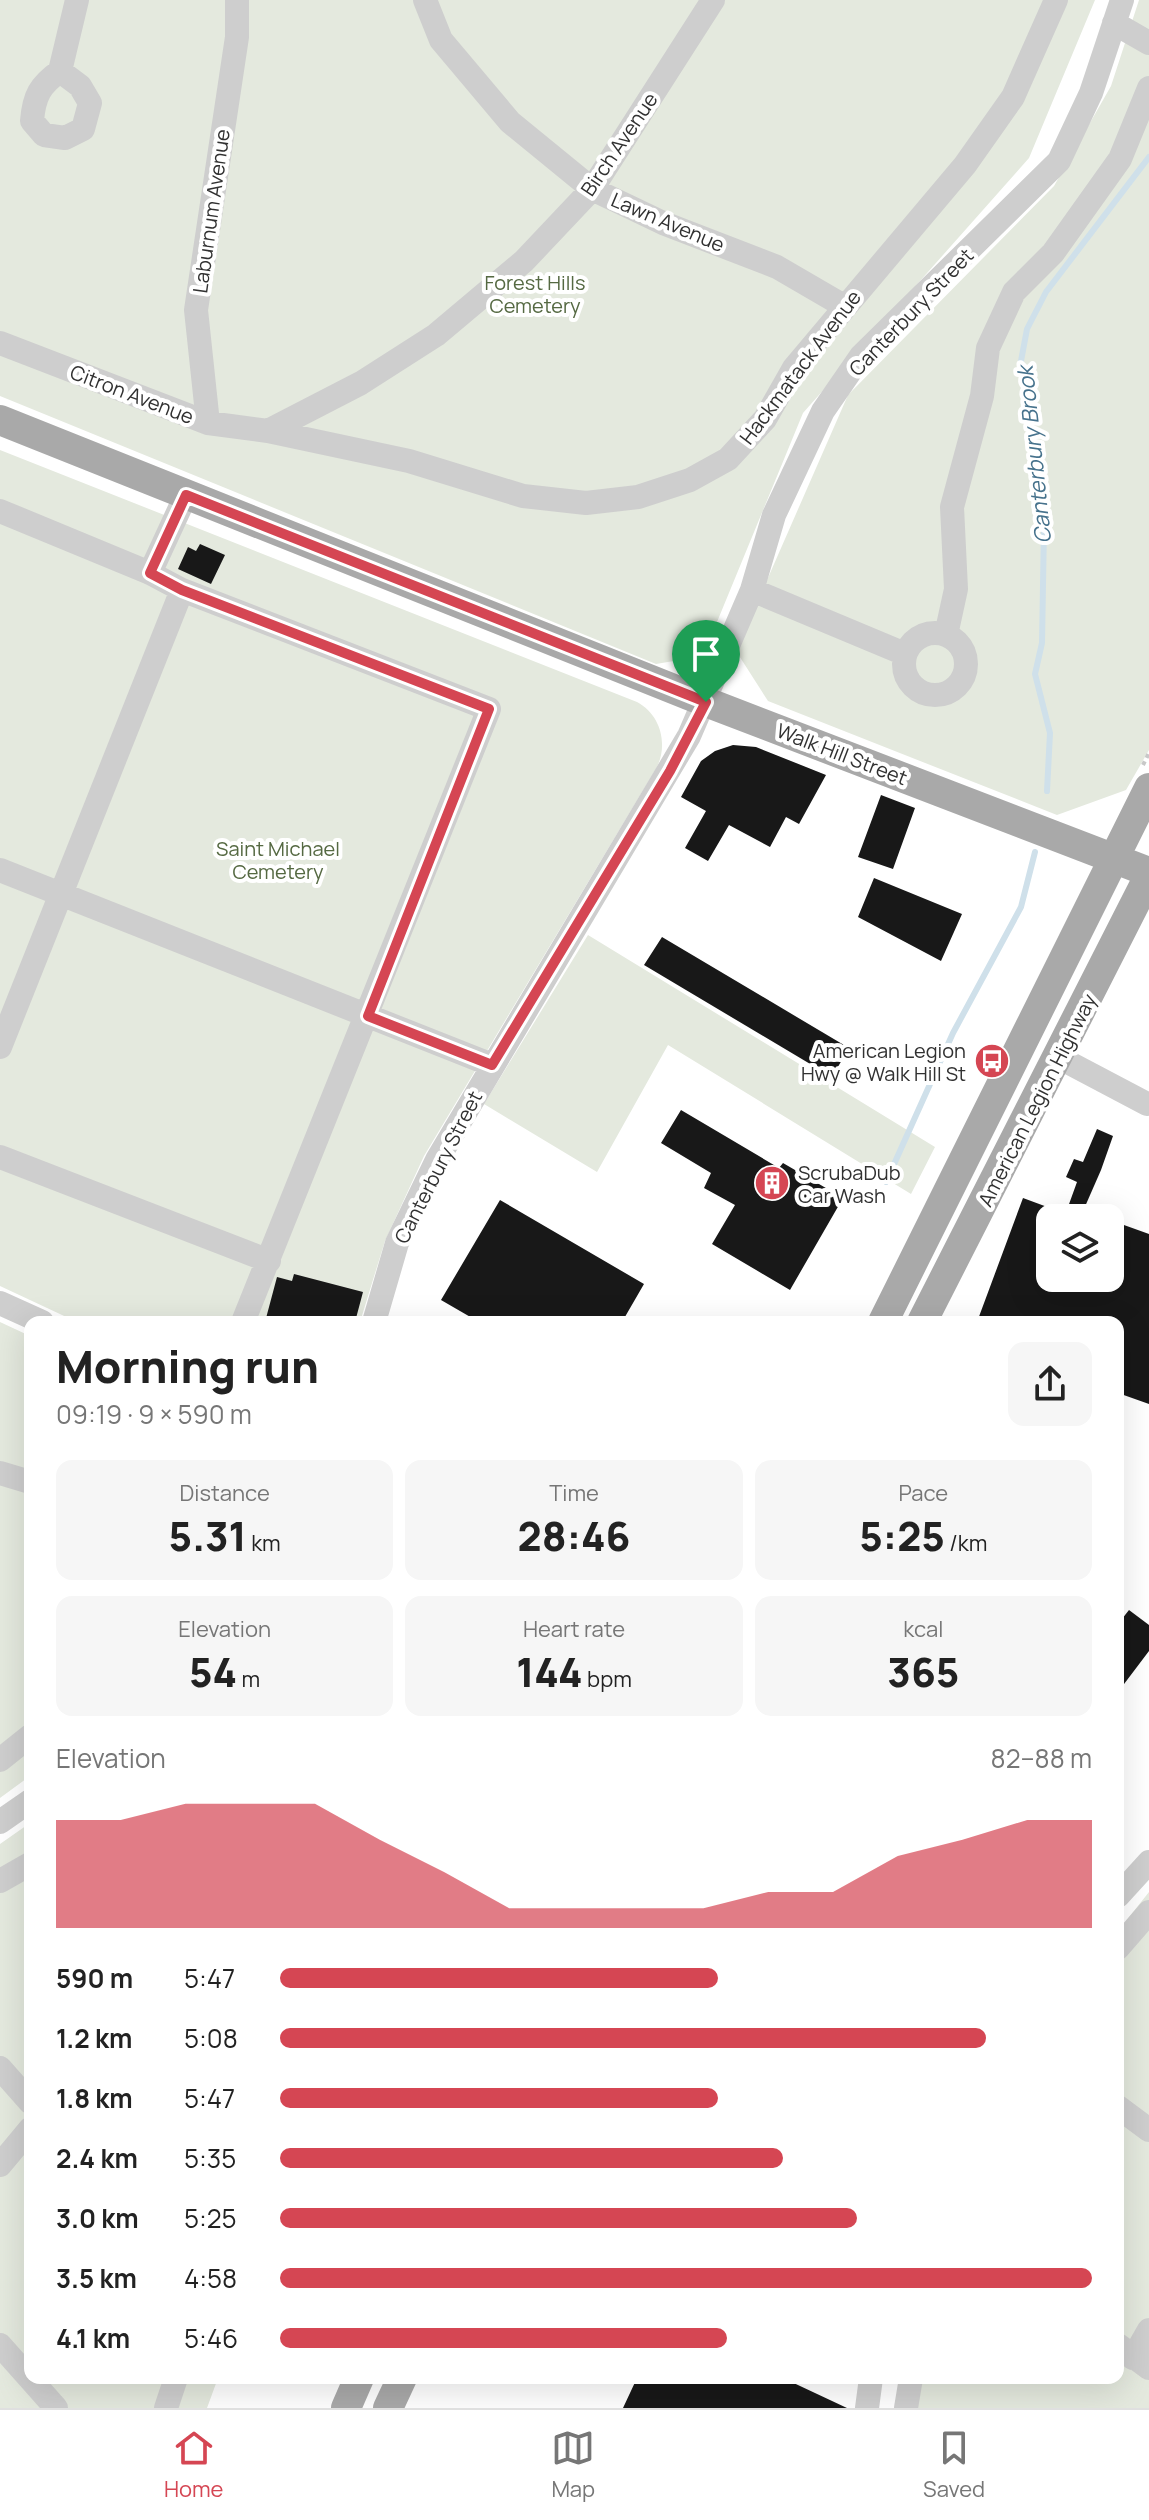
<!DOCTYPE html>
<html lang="en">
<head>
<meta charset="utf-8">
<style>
  :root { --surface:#fff; --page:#f6f6f6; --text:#222; --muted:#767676; --line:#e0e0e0; --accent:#d54653 }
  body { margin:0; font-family:Manrope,sans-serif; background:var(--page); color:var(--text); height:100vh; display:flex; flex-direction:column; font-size:30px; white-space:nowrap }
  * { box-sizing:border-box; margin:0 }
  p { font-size:26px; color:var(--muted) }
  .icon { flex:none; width:44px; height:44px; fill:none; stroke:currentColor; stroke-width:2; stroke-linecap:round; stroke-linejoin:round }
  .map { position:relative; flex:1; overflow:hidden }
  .details { position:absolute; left:24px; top:1316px; width:1100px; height:1068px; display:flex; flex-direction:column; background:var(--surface); border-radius:16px; box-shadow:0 8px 32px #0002 }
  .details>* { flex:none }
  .fabs { position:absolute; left:1036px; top:1204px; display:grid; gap:16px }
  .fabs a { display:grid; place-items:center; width:88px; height:88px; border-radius:16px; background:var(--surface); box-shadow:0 8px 32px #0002; font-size:40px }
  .pin { position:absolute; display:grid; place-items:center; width:68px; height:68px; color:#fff; margin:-82px -34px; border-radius:50% 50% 50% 0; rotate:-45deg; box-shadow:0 0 8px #0007 }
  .pin .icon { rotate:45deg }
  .round { display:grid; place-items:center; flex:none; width:84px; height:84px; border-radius:16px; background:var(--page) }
  .headline { display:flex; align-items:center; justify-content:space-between; height:136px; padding:0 32px }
  h1 { font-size:44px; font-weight:800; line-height:60px }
  .metrics { display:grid; grid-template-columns:repeat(3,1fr); gap:12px; height:136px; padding:8px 32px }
  .metrics div { display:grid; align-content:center; border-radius:16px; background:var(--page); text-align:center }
  .metrics b { font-size:40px; font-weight:800 }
  .metrics small { font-size:22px; font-weight:400 }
  .metrics p { font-size:22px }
  .chart { height:224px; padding:16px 32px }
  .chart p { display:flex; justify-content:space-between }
  .chart svg { width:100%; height:144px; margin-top:8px; fill:var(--accent); opacity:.7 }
  ul { padding:0 32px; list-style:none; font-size:26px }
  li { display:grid; grid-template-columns:128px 96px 1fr; align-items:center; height:60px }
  li i { height:20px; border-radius:10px; background:var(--accent) }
  .dock { display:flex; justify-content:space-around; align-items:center; height:112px; border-top:2px solid var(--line); background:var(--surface); font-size:22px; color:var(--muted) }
  .dock a { display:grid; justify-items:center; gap:4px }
  .dock .current { color:var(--accent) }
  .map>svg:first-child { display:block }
  .green { fill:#e4e9de }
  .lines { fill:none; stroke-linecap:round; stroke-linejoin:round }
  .stream { stroke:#cfe0ea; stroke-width:6 }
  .building { fill:#181818 }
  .path { stroke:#c8c8c8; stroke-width:4; stroke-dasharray:4 4; stroke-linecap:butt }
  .minor { stroke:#cecece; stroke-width:24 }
  .major { stroke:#a9a9a9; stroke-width:30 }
  .route-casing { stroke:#fff; stroke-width:16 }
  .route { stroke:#d54653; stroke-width:10 }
  .labels { text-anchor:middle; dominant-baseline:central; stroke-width:8; stroke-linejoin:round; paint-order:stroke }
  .street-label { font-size:20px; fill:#313131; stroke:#fff }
  .park-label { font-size:20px; fill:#556942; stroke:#fff }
  .poi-label { font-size:20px; fill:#313131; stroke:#fff; text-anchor:end }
  .water-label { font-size:22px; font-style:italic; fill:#46728c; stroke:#fff }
</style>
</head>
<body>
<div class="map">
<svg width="1149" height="2408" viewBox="0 0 1149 2408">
  <rect width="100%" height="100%" fill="#fff"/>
  <!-- green -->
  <path class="green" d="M0,0H1095L1029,158L803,413L703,656L656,664L0,396Z
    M1139,0H1149V750L1126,790L1057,815L768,701L736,651L848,395L1054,186L1111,86Z
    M0,450L637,702C661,715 668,744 657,767L424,1156L385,1241L360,1322H77L0,1286Z
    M588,935L935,1147L911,1194L668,1045L597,1172L484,1104Z
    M0,1322L30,1336V1776L0,1798Z
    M30,1823V2378H218L207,2408H0V1844Z
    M1149,1892V2408H905L908,2378H1118V1931Z"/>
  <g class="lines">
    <!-- stream -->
    <path class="stream" d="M1047,791L1050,733L1035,674L1042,643L1044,527L1021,361L1027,329L1046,292L1149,157
      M886,1182L953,1033L1021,907L1035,852"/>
  </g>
  <!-- building -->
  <path class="building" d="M200,544L225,555L211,584L178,569L188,547L196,551Z
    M733,745L756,747L826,775L799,824L786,817L770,847L729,825L708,861L685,848L706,811L681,797L701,761L715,751Z
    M881,795L915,808L893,869L858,857Z
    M874,878L962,914L941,961L858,917Z
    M662,937L849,1048L832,1077L644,965Z
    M681,1110L779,1168L783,1163L843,1198L790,1290L712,1244L735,1205L704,1188L711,1173L661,1143Z
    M1097,1129L1113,1136L1101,1170L1080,1218H1064L1077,1182L1066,1177L1074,1159L1083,1162Z
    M1023,1198L1050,1208V1278H1110V1220L1149,1234V1404L1118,1393V1322H977Z
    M500,1200L644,1284L622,1322H479L441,1300Z
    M294,1274L363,1292L355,1322H265L277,1277L292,1281Z
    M1129,1610L1149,1625V1651L1118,1692V1624Z
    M637,2378H783L847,2408H623Z"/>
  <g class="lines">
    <!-- path -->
    <path class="path" d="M1143,765L1149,753"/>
    <!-- minor -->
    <path class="minor" d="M425,0L441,40L510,122L592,189L663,223L777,267L844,306
      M1114,23L1149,43
      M60,71L80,86L90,103L83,129L65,138L44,135L32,121C34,96 40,85 60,71L77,0
      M0,343L208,423L268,431L409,461L523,496L586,503L638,497L690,480L728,459L765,419L794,368L965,165L1013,97L1056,0
      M208,423L196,310L237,37V0
      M268,431L361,383L436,335L524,261L592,189L713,0
      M0,511L150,573L182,590L489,709L243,1322
      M150,573L186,495
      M752,590L905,654
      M904 664a31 31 0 1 1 62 0a31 31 0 1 1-62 0Z
      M946,635L956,589L952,507L982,396L988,348L1014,292L1053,253L1120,159L1149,88
      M0,870L492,1065
      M0,1047L182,590
      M1058,1057L1147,1104
      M0,1157L269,1261
      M0,1303L42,1322
      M374,1322L397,1243L437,1160L689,736L752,590L774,515L823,411L861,356L1059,161L1091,93L1122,0
      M0,1473L30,1482
      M0,1760L30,1736
      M0,1822L30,1801
      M0,1881L30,1864
      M1118,1896L1149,1862
      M1118,1948L1149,1912
      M0,2068L30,2102
      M1118,2107L1149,2130
      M0,2165L30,2129
      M0,2345L56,2408
      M1118,2345L1149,2368
      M1133,2358L1149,2330
      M166,2408L176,2378
      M867,2408L871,2378
      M906,2408L911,2378"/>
    <!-- major -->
    <path class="major" d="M0,420L706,702L1149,872
      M883,1322L1149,788
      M922,1322L1149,876
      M346,2408L359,2378
      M388,2408L402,2378"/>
  </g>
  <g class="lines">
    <!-- route casing -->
    <g class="route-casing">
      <path id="route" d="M186,495L706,702L670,771L492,1065L368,1016L489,709L182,590L150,573Z"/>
    </g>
    <!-- route -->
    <use href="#route" class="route"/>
  </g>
  <!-- icons -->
  <defs>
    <g id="bus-disc" transform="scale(1.8)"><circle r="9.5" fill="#d54653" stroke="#fff"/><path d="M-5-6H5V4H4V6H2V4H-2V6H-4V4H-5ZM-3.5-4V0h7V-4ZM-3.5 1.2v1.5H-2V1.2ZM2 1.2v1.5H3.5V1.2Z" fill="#fff"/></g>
    <g id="building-disc" transform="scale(1.8)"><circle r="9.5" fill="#d54653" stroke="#fff"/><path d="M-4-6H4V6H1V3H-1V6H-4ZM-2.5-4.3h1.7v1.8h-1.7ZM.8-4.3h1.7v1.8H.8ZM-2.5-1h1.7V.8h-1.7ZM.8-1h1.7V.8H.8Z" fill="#fff"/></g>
  </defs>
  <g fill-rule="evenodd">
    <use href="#bus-disc" x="992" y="1061"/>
    <use href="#building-disc" x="772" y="1183"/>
  </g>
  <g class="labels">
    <!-- street labels -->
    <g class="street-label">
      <text transform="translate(619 144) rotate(-56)">Birch Avenue</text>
      <text transform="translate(211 211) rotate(-82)">Laburnum Avenue</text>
      <text transform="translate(668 222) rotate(23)">Lawn Avenue</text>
      <text transform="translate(911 312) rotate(-46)">Canterbury Street</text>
      <text transform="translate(800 367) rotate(-53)">Hackmatack Avenue</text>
      <text transform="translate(132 394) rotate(21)">Citron Avenue</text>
      <text transform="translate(842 754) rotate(21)">Walk Hill Street</text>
      <text transform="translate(1037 1100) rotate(-63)">American Legion Highway</text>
      <text transform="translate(438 1167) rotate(-63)">Canterbury Street</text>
    </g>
    <!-- park labels -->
    <g class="park-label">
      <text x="535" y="282">Forest Hills<tspan x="535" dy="23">Cemetery</tspan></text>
      <text x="278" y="848">Saint Michael<tspan x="278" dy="23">Cemetery</tspan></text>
    </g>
    <!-- poi labels -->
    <g class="poi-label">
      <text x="966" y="1050">American Legion<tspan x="966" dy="23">Hwy @ Walk Hill St</tspan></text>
      <text x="798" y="1172" text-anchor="start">ScrubaDub<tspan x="798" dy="23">Car Wash</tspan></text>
    </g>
    <!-- water labels -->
    <g class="water-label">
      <text transform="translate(1034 455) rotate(-96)">Canterbury Brook</text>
    </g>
  </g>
</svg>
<div class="fabs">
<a><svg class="icon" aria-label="layers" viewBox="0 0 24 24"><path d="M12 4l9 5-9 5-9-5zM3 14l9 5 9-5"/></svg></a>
</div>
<div class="pin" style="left:706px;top:702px;background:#1e9e55"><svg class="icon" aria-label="arrive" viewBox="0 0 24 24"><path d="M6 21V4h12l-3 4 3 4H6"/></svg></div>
<section class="details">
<div class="headline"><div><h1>Morning run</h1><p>09:19 · 9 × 590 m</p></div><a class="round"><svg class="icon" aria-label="share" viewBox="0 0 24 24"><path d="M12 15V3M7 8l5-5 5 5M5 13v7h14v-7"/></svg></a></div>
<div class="metrics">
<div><p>Distance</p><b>5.31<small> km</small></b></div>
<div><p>Time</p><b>28:46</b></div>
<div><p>Pace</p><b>5:25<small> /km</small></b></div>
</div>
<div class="metrics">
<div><p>Elevation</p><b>54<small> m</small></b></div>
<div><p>Heart rate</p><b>144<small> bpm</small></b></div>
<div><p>kcal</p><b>365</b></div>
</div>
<div class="chart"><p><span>Elevation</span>82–88 m</p>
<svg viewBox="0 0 160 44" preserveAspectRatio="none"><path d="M0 44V11L10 11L20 6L30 6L40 6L50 17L60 27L70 38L80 38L90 38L100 38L110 33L120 33L130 22L140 17L150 11L160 11V44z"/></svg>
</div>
<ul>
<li><b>590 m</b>5:47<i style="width:54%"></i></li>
<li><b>1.2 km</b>5:08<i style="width:87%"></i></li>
<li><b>1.8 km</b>5:47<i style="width:54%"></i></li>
<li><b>2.4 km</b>5:35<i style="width:62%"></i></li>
<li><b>3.0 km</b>5:25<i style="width:71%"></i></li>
<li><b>3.5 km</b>4:58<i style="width:100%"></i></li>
<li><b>4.1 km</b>5:46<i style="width:55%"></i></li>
</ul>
</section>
</div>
<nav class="dock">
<a class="current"><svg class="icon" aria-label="home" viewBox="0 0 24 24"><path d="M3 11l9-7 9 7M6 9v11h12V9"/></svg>Home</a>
<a><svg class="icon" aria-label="map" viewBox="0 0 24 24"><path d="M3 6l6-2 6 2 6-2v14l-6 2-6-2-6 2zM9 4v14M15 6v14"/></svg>Map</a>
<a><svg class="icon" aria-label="saved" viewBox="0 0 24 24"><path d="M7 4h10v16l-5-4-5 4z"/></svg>Saved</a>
</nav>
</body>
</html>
